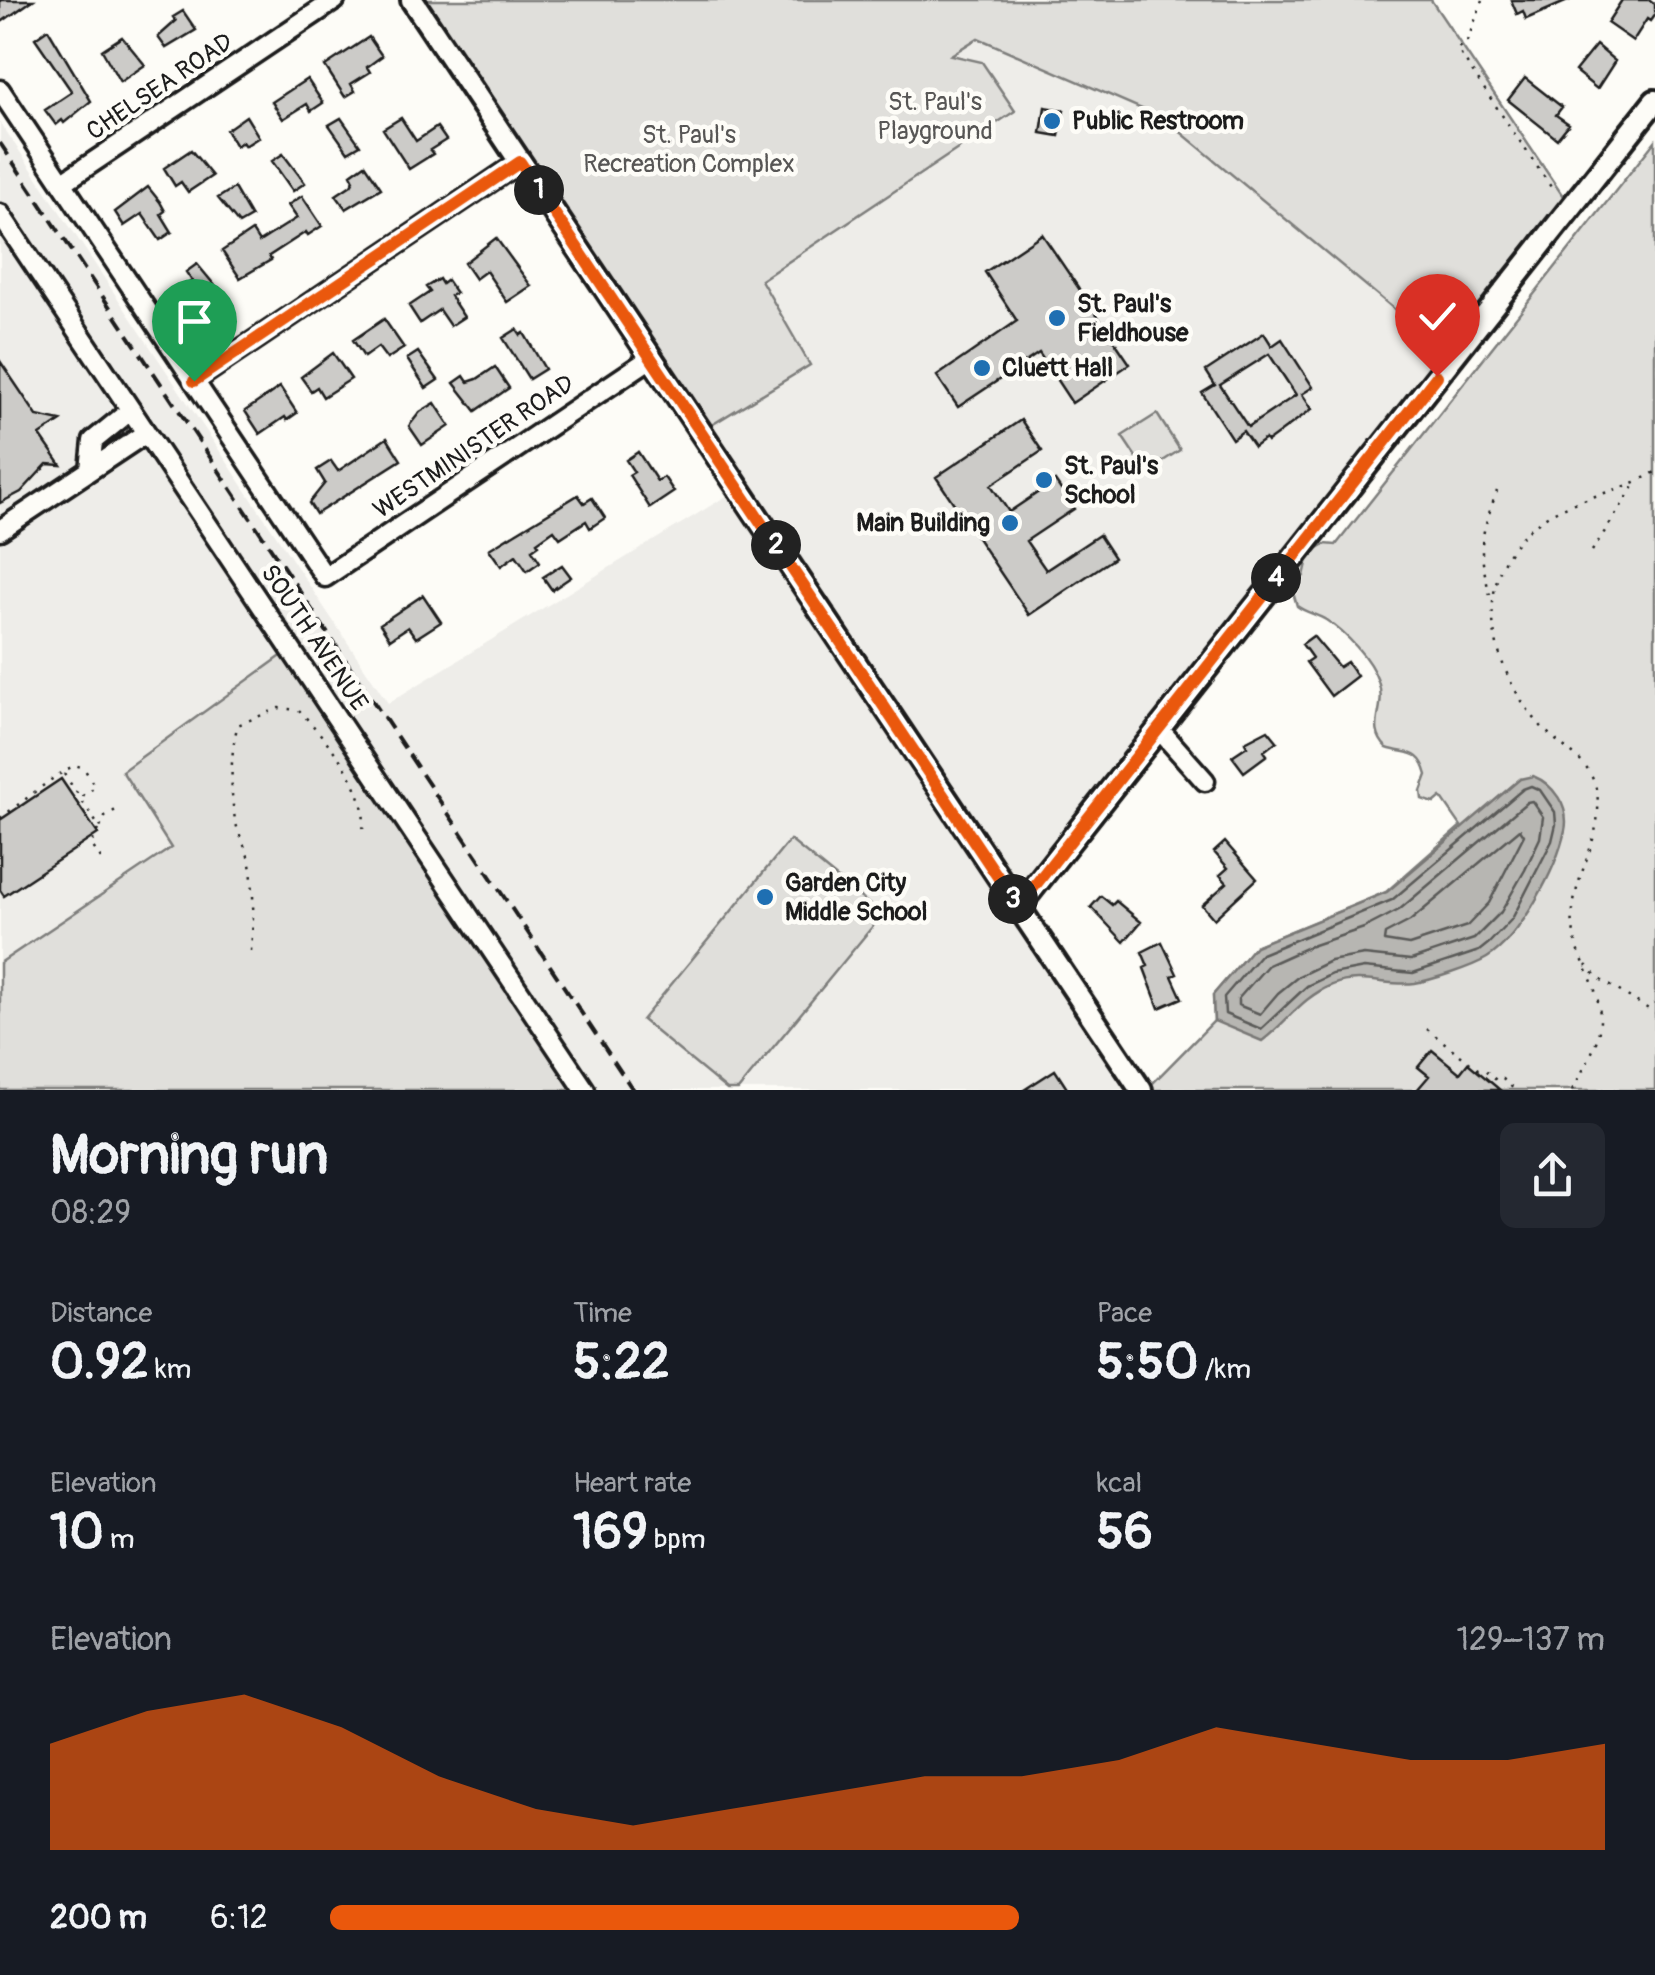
<!DOCTYPE html>
<html lang="en">
<head>
<meta charset="utf-8">
<style>
  :root { --surface:#171b24; --page:#242831; --text:#f1f3f6; --muted:#9ea1a6; --accent:#ea580c }
  body { margin:0; font-family:Pangolin,sans-serif; background:var(--page); color:var(--text); height:100vh; display:flex; flex-direction:column; font-size:38px; white-space:nowrap }
  * { box-sizing:border-box; margin:0 }
  p { font-size:32px; color:var(--muted) }
  .icon { flex:none; width:55px; height:55px; fill:none; stroke:currentColor; stroke-width:2; stroke-linecap:round; stroke-linejoin:round }
  .map { position:relative; height:1090px; overflow:hidden }
  .sheet { display:flex; flex-direction:column; background:var(--surface); flex:1 }
  .sheet>* { flex:none }
  .pin { position:absolute; display:grid; place-items:center; width:85px; height:85px; color:#fff; margin:-102px -42px; border-radius:50% 50% 50% 0; rotate:-45deg; box-shadow:0 0 10px #0007 }
  .pin .icon { rotate:45deg }
  .km { position:absolute; width:50px; height:50px; margin:-25px; border-radius:50%; background:#222; color:#fff; font-size:28px; line-height:50px; text-align:center }
  .round { display:grid; place-items:center; flex:none; width:105px; height:105px; border-radius:15px; background:var(--page) }
  .summary { display:flex; align-items:center; justify-content:space-between; height:170px; padding:0 50px }
  h1 { font-size:55px; font-weight:700; line-height:75px }
  .stats { display:grid; grid-template-columns:repeat(3,1fr); gap:15px; height:170px; padding:10px 50px }
  .stats div { display:grid; align-content:center }
  .stats b { font-size:50px; font-weight:700 }
  .stats small { font-size:28px; font-weight:400 }
  .stats p { font-size:28px }
  .chart { height:280px; padding:20px 50px }
  .chart p { display:flex; justify-content:space-between }
  .chart svg { width:100%; height:180px; margin-top:10px; fill:var(--accent); opacity:.7 }
  ul { padding:0 50px; list-style:none; font-size:32px }
  li { display:grid; grid-template-columns:160px 120px 1fr; align-items:center; height:75px }
  li i { height:25px; border-radius:12px; background:var(--accent) }
  .map>svg:first-child { display:block }
  .built { fill:#eeede9 }
  .green { fill:#e0dfdb; stroke:#7e7e7c; stroke-width:2.5 }
  .water { fill:#b7b6b2; stroke:#797876; stroke-width:2.5 }
  .lines { fill:none; stroke-linecap:round; stroke-linejoin:round }
  .shore { stroke:#5a5a58; stroke-width:2.5 }
  .building { fill:#cccbc8; stroke:#1c1c1c; stroke-width:2.5; fill-rule:evenodd }
  .minor-casing { stroke:#1c1c1c; stroke-width:25 }
  .major-casing { stroke:#1c1c1c; stroke-width:28 }
  .path { stroke:#1c1c1c; stroke-width:2.5; stroke-dasharray:2.5 8; stroke-linecap:butt }
  .minor { stroke:#fdfcf7; stroke-width:18 }
  .major { stroke:#fdfcf7; stroke-width:20 }
  .rail { stroke:#1c1c1c; stroke-width:4; stroke-dasharray:15 8; stroke-linecap:butt }
  .route-casing { stroke:#fff; stroke-width:20 }
  .route { stroke:#ea580c; stroke-width:12 }
  .poi-dot { fill:#1f6fb2; stroke:#fdfcf7; stroke-width:4 }
  .labels { text-anchor:middle; dominant-baseline:central; stroke-width:9; stroke-linejoin:round; paint-order:stroke }
  .street-label { font-size:25px; fill:#1c1c1c; stroke:#fdfcf7 }
  .park-label { font-size:25px; fill:#575655; stroke:#fdfcf7 }
  .poi-label { font-size:25px; font-weight:bold; fill:#1c1c1c; stroke:#fdfcf7; text-anchor:start }
</style>
</head>
<body>
<div class="map">
<svg width="1655" height="1090" viewBox="0 0 1655 1090">
  <rect width="100%" height="100%" fill="#fdfcf7"/>
  <filter id="ink" filterUnits="userSpaceOnUse"><feTurbulence type="fractalNoise" baseFrequency=".01" numOctaves="2"/><feDisplacementMap in="SourceGraphic" scale="20" xChannelSelector="R" yChannelSelector="G"/><feConvolveMatrix kernelMatrix="1 2 1 2 8 2 1 2 1" color-interpolation-filters="sRGB"/></filter>
  <g filter="url(#ink)">
    <!-- built -->
    <path class="built" d="M978,38L1165,119L1452,357L1019,906L1142,1090H589L291,650L122,771L171,848L0,963V122L388,703L738,489L700,432L760,280L921,175L874,102Z"/>
    <!-- green -->
    <path class="green" d="M412,0H1431L1571,208L1452,357L1165,119L978,38L951,55L982,62L1015,111L761,280L810,365L700,432Z
      M1655,141V1090H1146L1214,1021L1213,995L1255,946L1386,892L1461,826L1441,797L1434,803L1422,799L1421,791L1427,775C1420,748 1407,755 1387,748C1365,727 1388,709 1378,681C1370,658 1346,633 1326,620C1317,614 1306,613 1297,606L1292,589L1304,576L1308,559L1313,551L1325,544L1336,545Z
      M1157,414L1180,450L1146,472L1122,436Z
      M291,649L578,1090H0V963L171,848L122,771Z
      M790,840L882,915L738,1090H727L642,1020Z"/>
    <!-- water -->
    <path class="water" d="M1533,776C1553,784 1570,807 1565,830C1557,868 1521,937 1487,958C1472,967 1432,980 1415,983C1387,987 1361,973 1332,985C1302,997 1287,1022 1262,1041L1214,1021L1213,995L1255,946L1387,892L1520,779Z"/>
    <g class="lines">
      <!-- shore -->
      <path class="shore" d="M1531,786L1540,790L1555,812L1556,824L1552,841L1512,919L1489,943L1479,951L1413,973L1364,968L1332,974L1307,986L1261,1029L1225,1014L1224,997L1261,954L1392,900L1523,789Z
        M1532,801L1543,817L1540,838L1525,870L1501,912L1474,939L1411,960L1364,955L1330,961L1299,976L1278,993L1260,1014L1238,1005V999L1268,965L1308,947L1364,928L1399,910L1527,802Z
        M1520,829L1524,835L1489,903L1467,926L1409,945L1384,941L1385,934L1410,921Z"/>
    </g>
    <!-- building -->
    <path class="building" d="M0,0H33L0,23Z
      M1511,0H1570L1526,19L1523,11L1517,14Z
      M1622,0H1650L1655,4V14L1650,21L1647,19L1633,41L1607,23Z
      M183,11L196,30L166,48L158,37L176,21L173,17Z
      M48,29L91,101L64,123L62,120L56,125L45,110L72,92L35,38Z
      M122,37L145,65L120,82L102,50Z
      M369,37L382,56L367,67L370,72L351,84L355,91L345,97L325,66Z
      M1596,45L1615,61L1597,89L1575,71Z
      M1525,78L1562,107L1556,115L1569,124L1557,139L1508,100Z
      M307,79L323,103L311,111L307,104L283,119L272,102Z
      M1045,107L1064,110L1059,136L1041,133Z
      M246,116L259,137L245,146L242,142L236,146L226,130Z
      M341,118L360,145L348,152L329,125Z
      M401,118L416,141L437,127L446,140L430,150L433,154L409,169L383,129Z
      M191,150L212,176L188,192L181,182L175,186L164,168Z
      M283,154L305,183L293,191L272,161Z
      M365,164L381,188L346,209L336,195L351,185L354,180L351,174Z
      M148,187L160,202L165,211L161,214L172,232L160,240L142,214L124,226L115,212Z
      M234,188L251,217L239,224L218,198Z
      M302,196L322,226L308,235L306,232L269,256L271,260L240,278L222,251L252,231L259,242L297,218L288,205Z
      M1042,234L1130,364L1072,403L1039,353L958,407L937,376L1017,321L985,272Z
      M496,238L531,286L507,302L486,271L475,279L464,263Z
      M197,264L221,293L184,317L176,305L184,300L178,290L192,281L186,272Z
      M439,279L442,284L447,280L456,293L450,296L464,317L450,326L439,310L420,323L409,306L430,292L426,287Z
      M384,319L404,348L387,359L378,347L364,357L353,340Z
      M517,329L521,335L524,333L545,369L529,379L503,338Z
      M1264,333L1272,346L1282,339L1313,387L1302,394L1312,409L1267,442L1265,439L1254,447L1243,431L1232,439L1202,393L1215,385L1206,371ZM1269,354L1296,395L1248,427L1220,385Z
      M418,352L438,380L426,388L407,359Z
      M333,353L351,379L323,397L317,387L311,391L301,377Z
      M0,361L37,416L61,421L40,435L61,465L47,464L21,492L0,503Z
      M495,367L509,388L476,411L454,383L464,376L468,382L477,379Z
      M280,387L297,413L287,420L285,417L260,434L245,411Z
      M435,403L450,426L422,445L409,426L420,412Z
      M1021,420L1042,451L991,485L1009,512L1055,481L1074,509L1026,541L1046,570L1099,535L1114,558L1029,615L936,477Z
      M387,438L401,460L316,514L309,503L325,483L317,470L331,461L338,471Z
      M638,452L657,481L664,477L674,492L650,508L629,475L634,472L626,460Z
      M578,495L584,503L592,498L605,518L590,528L586,521L560,538L554,530L537,542L539,545L532,550L540,562L527,571L516,555L501,566L489,549Z
      M562,565L571,577L552,590L543,577Z
      M423,595L441,622L416,638L408,627L390,639L380,624Z
      M1313,636L1339,667L1347,662L1357,676L1331,696L1306,662L1312,658L1302,644Z
      M1268,730L1277,741L1264,751L1267,755L1244,772L1232,756L1247,746L1245,742Z
      M61,779L98,834L4,896L0,890V820Z
      M1225,842L1257,879L1214,919L1202,905L1227,883L1220,875L1228,868L1214,852Z
      M1101,896L1112,905L1116,901L1141,922L1124,942L1091,907Z
      M1162,942L1177,974L1172,976L1182,998L1159,1008L1144,968L1148,966L1142,952Z
      M1432,1050L1460,1073L1468,1063L1500,1090H1417L1429,1076L1418,1067Z
      M1055,1070L1068,1090H1024Z"/>
    <g class="lines">
      <!-- minor casing -->
      <g class="minor-casing">
        <path id="minor" d="M0,90L325,577L651,358
          M62,183L335,0
          M0,214L585,1090
          M194,381L520,162
          M90,470L93,441L131,410
          M0,530L146,433
          M1158,728L1205,781"/>
      </g>
      <!-- major casing -->
      <g class="major-casing">
        <path id="major" d="M412,0L1141,1090
          M1018,907L1655,101"/>
      </g>
      <!-- path -->
      <path class="path" d="M1483,0L1467,41L1457,49L1553,190
        M43,468L48,476
        M1592,551L1635,485
        M1490,595C1477,545 1480,538 1497,491
        M64,774L79,796
        M0,818C26,800 47,780 75,765L84,768L95,787L80,798L100,828L105,817L120,807
        M99,830L91,844L101,859
        M251,951C253,921 255,893 250,864C247,848 238,835 235,819C230,795 230,748 238,725L279,708L299,710C327,741 373,790 362,834
        M1586,965L1598,978L1655,1013
        M1427,1029L1478,1069H1484L1497,1081L1503,1079L1515,1090
        M1572,1090C1596,1046 1611,1027 1590,977C1583,960 1575,947 1573,927C1568,882 1605,839 1597,794C1592,759 1561,749 1540,725C1485,662 1466,565 1549,515C1582,496 1622,492 1655,472"/>
      <!-- minor -->
      <use href="#minor" class="minor"/>
      <!-- major -->
      <use href="#major" class="major"/>
      <!-- rail -->
      <path class="rail" d="M0,143L633,1090"/>
    </g>
  </g>
  <g class="lines" filter="url(#ink)">
    <!-- route casing -->
    <g class="route-casing">
      <path id="route" d="M194,381L520,162L1018,907L1437,376"/>
    </g>
    <!-- route -->
    <use href="#route" class="route"/>
  </g>
  <!-- markers -->
  <g class="poi-dot">
    <circle cx="1052" cy="121" r="10"/>
    <circle cx="1057" cy="318" r="10"/>
    <circle cx="982" cy="368" r="10"/>
    <circle cx="1044" cy="480" r="10"/>
    <circle cx="1010" cy="523" r="10"/>
    <circle cx="765" cy="897" r="10"/>
  </g>
  <g class="labels">
    <!-- street labels -->
    <g class="street-label">
      <text transform="translate(160 87) rotate(-34)">CHELSEA ROAD</text>
      <text transform="translate(474 447) rotate(-34)">WESTMINISTER ROAD</text>
      <text transform="translate(314 638) rotate(56)">SOUTH AVENUE</text>
    </g>
    <!-- park labels -->
    <g class="park-label">
      <text x="935" y="102">St. Paul's<tspan x="935" dy="29">Playground</tspan></text>
      <text x="689" y="135">St. Paul's<tspan x="689" dy="29">Recreation Complex</tspan></text>
    </g>
    <!-- poi labels -->
    <g class="poi-label">
      <text x="1072" y="121">Public Restroom</text>
      <text x="1077" y="304">St. Paul's<tspan x="1077" dy="29">Fieldhouse</tspan></text>
      <text x="1002" y="368">Cluett Hall</text>
      <text x="1064" y="466">St. Paul's<tspan x="1064" dy="29">School</tspan></text>
      <text x="990" y="523" text-anchor="end">Main Building</text>
      <text x="785" y="883">Garden City<tspan x="785" dy="29">Middle School</tspan></text>
    </g>
  </g>
</svg>
<div class="pin" style="left:194px;top:381px;background:#1e9e55"><svg class="icon" aria-label="arrive" viewBox="0 0 24 24"><path d="M6 21V4h12l-3 4 3 4H6"/></svg></div>
<div class="pin" style="left:1437px;top:376px;background:#d93025"><svg class="icon" aria-label="check" viewBox="0 0 24 24"><path d="M5 12l5 5 9-10"/></svg></div>
<b class="km" style="left:539px;top:190px">1</b>
<b class="km" style="left:776px;top:545px">2</b>
<b class="km" style="left:1013px;top:899px">3</b>
<b class="km" style="left:1276px;top:578px">4</b>
</div>
<section class="sheet">
<div class="summary"><div><h1>Morning run</h1><p>08:29</p></div><a class="round"><svg class="icon" aria-label="share" viewBox="0 0 24 24"><path d="M12 15V3M7 8l5-5 5 5M5 13v7h14v-7"/></svg></a></div>
<div class="stats">
<div><p>Distance</p><b>0.92<small> km</small></b></div>
<div><p>Time</p><b>5:22</b></div>
<div><p>Pace</p><b>5:50<small> /km</small></b></div>
</div>
<div class="stats">
<div><p>Elevation</p><b>10<small> m</small></b></div>
<div><p>Heart rate</p><b>169<small> bpm</small></b></div>
<div><p>kcal</p><b>56</b></div>
</div>
<div class="chart"><p><span>Elevation</span>129–137 m</p>
<svg viewBox="0 0 160 44" preserveAspectRatio="none"><path d="M0 44V18L10 10L20 6L30 14L40 26L50 34L60 38L70 34L80 30L90 26L100 26L110 22L120 14L130 18L140 22L150 22L160 18V44z"/></svg>
</div>
<ul>
<li><b>200 m</b>6:12<i style="width:54%"></i></li>
</ul>
</section>
</body>
</html>
